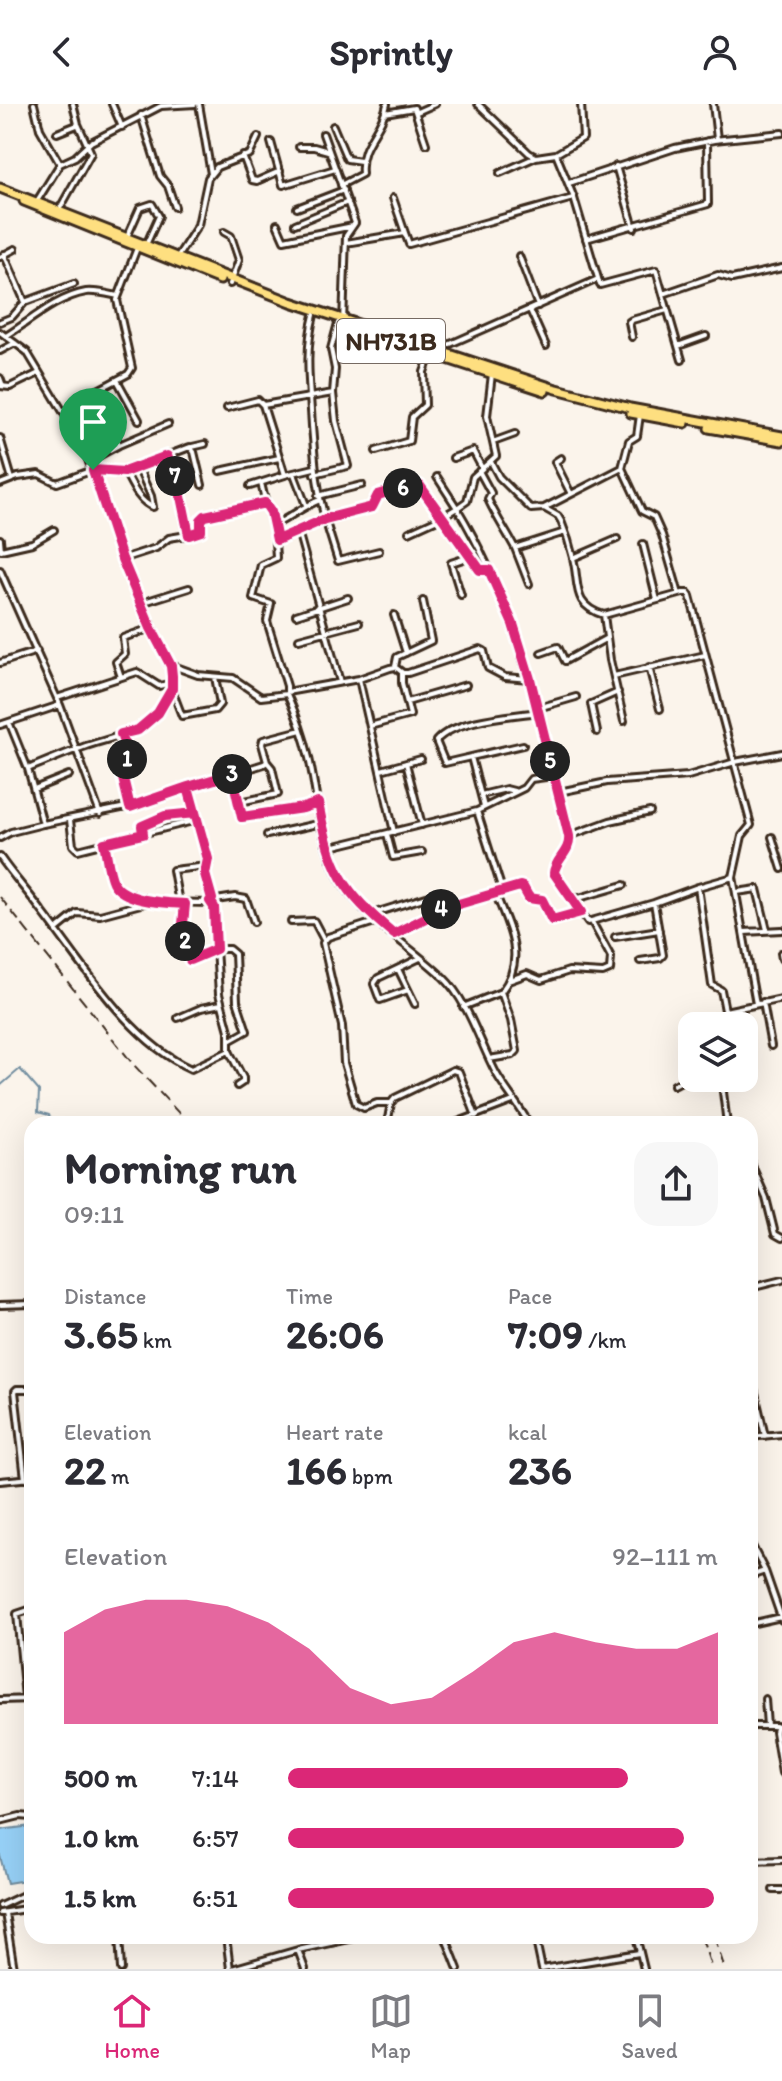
<!DOCTYPE html>
<html lang="en">
<head>
<meta charset="utf-8">
<style>
  :root { --surface:#fff; --page:#f7f7f7; --text:#2b2b33; --muted:#7c7c81; --line:#e1e1e2; --accent:#db2777 }
  body { margin:0; font-family:Itim,sans-serif; background:var(--page); color:var(--text); height:100vh; display:flex; flex-direction:column; font-size:30px; white-space:nowrap }
  * { box-sizing:border-box; margin:0 }
  p { font-size:26px; color:var(--muted) }
  .icon { flex:none; width:44px; height:44px; fill:none; stroke:currentColor; stroke-width:2; stroke-linecap:round; stroke-linejoin:round }
  .map { position:relative; flex:1; overflow:hidden }
  .sheet { position:absolute; left:24px; top:1012px; width:734px; height:828px; display:flex; flex-direction:column; background:var(--surface); border-radius:24px; box-shadow:0 8px 32px #0002 }
  .sheet>* { flex:none }
  .fabs { position:absolute; left:678px; top:908px; display:grid; gap:16px }
  .fabs a { display:grid; place-items:center; width:80px; height:80px; border-radius:16px; background:var(--surface); box-shadow:0 8px 32px #0002; font-size:40px }
  .pin { position:absolute; display:grid; place-items:center; width:68px; height:68px; color:#fff; margin:-82px -34px; border-radius:50% 50% 50% 0; rotate:-45deg; box-shadow:0 0 8px #0007 }
  .pin .icon { rotate:45deg }
  .km { position:absolute; width:40px; height:40px; margin:-20px; border-radius:50%; background:#222; color:#fff; font-size:22px; line-height:40px; text-align:center }
  .round { display:grid; place-items:center; flex:none; width:84px; height:84px; border-radius:24px; background:var(--page) }
  .summary { display:flex; align-items:center; justify-content:space-between; height:136px; padding:0 40px }
  h1 { font-size:44px; font-weight:700; line-height:60px }
  .stats { display:grid; grid-template-columns:repeat(3,1fr); gap:12px; height:136px; padding:8px 40px }
  .stats div { display:grid; align-content:center }
  .stats b { font-size:40px; font-weight:700 }
  .stats small { font-size:22px; font-weight:400 }
  .stats p { font-size:22px }
  .chart { height:224px; padding:16px 40px }
  .chart p { display:flex; justify-content:space-between }
  .chart svg { width:100%; height:144px; margin-top:8px; fill:var(--accent); opacity:.7 }
  ul { padding:0 40px; list-style:none; font-size:26px }
  li { display:grid; grid-template-columns:128px 96px 1fr; align-items:center; height:60px }
  li i { height:20px; border-radius:10px; background:var(--accent) }
  header { display:flex; justify-content:space-between; align-items:center; height:104px; padding:0 40px; background:var(--surface); font-size:36px; font-weight:700 }
  .tab-bar { display:flex; justify-content:space-around; align-items:center; height:112px; border-top:2px solid var(--line); background:var(--surface); font-size:22px; color:var(--muted) }
  .tab-bar a { display:grid; justify-items:center; gap:4px }
  .tab-bar .on { color:var(--accent) }
  .map>svg:first-child { display:block }
  .water { fill:#97d1f7; stroke:#728ea0; stroke-width:2 }
  .lines { fill:none; stroke-linecap:round; stroke-linejoin:round }
  .stream { stroke:#728ea0; stroke-width:2 }
  .minor-casing { stroke:#3b2a1e; stroke-width:10 }
  .trunk-casing { stroke:#3b2a1e; stroke-width:13 }
  .minor { stroke:#fff; stroke-width:4 }
  .trunk { stroke:#fedf80; stroke-width:7 }
  .rail { stroke:#3b2a1e; stroke-width:2; stroke-dasharray:12 6; stroke-linecap:butt }
  .route-casing { stroke:#fff; stroke-width:16 }
  .route { stroke:#db2777; stroke-width:10 }
  .labels { text-anchor:middle; dominant-baseline:central; stroke-width:7; stroke-linejoin:round; paint-order:stroke }
  .shield { fill:#fff; stroke:#766a62; stroke-width:2 }
  .shield-label { font-size:26px; font-weight:bold; fill:#3b2a1e }
</style>
</head>
<body>
<header><svg class="icon" aria-label="back" viewBox="0 0 24 24"><path d="M15 5l-7 7 7 7"/></svg>Sprintly<svg class="icon" aria-label="person" viewBox="0 0 24 24"><circle cx="12" cy="8" r="4"/><path d="M4 21q1-7 8-7t8 7"/></svg></header>
<div class="map">
<svg width="782" height="1865" viewBox="0 0 782 1865">
  <rect width="100%" height="100%" fill="#fbf4eb"/>
  <filter id="ink" filterUnits="userSpaceOnUse"><feTurbulence type="fractalNoise" baseFrequency=".0125" numOctaves="2"/><feDisplacementMap in="SourceGraphic" scale="16" xChannelSelector="R" yChannelSelector="G"/><feConvolveMatrix kernelMatrix="1 2 1 2 8 2 1 2 1" color-interpolation-filters="sRGB"/></filter>
  <g filter="url(#ink)">
    <!-- water -->
    <path class="water" d="M32,1722V1775L30,1772L26,1773V1776L7,1779L0,1752V1726Z"/>
    <g class="lines">
      <!-- stream -->
      <path class="stream" d="M0,982L20,965L39,987L38,1008L49,1011L53,1020"/>
      <!-- minor casing -->
      <g class="minor-casing">
        <path id="minor" d="M34,0L40,25L60,60
          M112,0L122,23
          M199,0L211,70
          M478,0L529,49L536,53L556,50
          M581,0L583,34L556,50L574,94L600,181L656,166L682,256
          M713,0L717,35
          M417,8L435,0
          M385,9L414,4L426,40
          M141,11L160,72L168,82L175,103
          M333,22L347,55L361,57
          M57,29L77,21
          M323,30L355,119L346,132L343,220
          M271,38L283,81L335,65
          M299,43H314L328,47
          M243,52L252,76L257,77L280,67
          M616,62L634,124
          M500,69L536,53
          M569,79L675,44L714,36L782,29
          M341,81L362,70C359,39 382,28 387,0
          M393,94L405,129
          M37,97L60,60L75,53L91,38L161,2L195,0
          M297,104L344,86
          M59,106L91,49L78,20L73,0
          M277,120L284,136L353,122
          M295,120L348,98
          M224,128L231,132L239,156L230,180
          M127,133L140,104L152,100L159,112L146,141
          M586,135L708,100L707,37
          M346,139L405,129L409,140L573,94
          M4,150L25,198
          M178,152L198,121L208,74L217,63L250,50L258,33
          M519,152L538,202
          M0,153L15,145
          M663,190L718,171L732,175L782,164
          M530,206L546,242
          M0,218L12,213L25,198L74,180
          M0,228L27,248L83,341L122,455L168,560L198,571L233,574L261,593L287,590C296,610 304,632 309,654C318,693 319,736 338,772C361,814 410,841 443,873C468,897 480,939 496,969C506,987 520,1002 529,1020
          M6,232C30,217 57,193 86,188C96,187 108,190 118,192
          M632,233L629,218L632,216L667,206
          M678,242L706,232
          M439,245L598,175
          M0,247L15,239
          M492,270L487,312L496,352L473,373L467,397L457,404C506,485 532,576 552,667C557,690 569,713 569,738C569,750 555,757 554,769L588,818L654,799L698,783
          M0,274L3,282
          M117,276L139,316
          M0,282L10,283L39,269
          M227,304L258,296L263,301
          M0,334L12,375
          M493,338L515,330
          M119,341L168,320
          M192,343L205,340
          M376,347L409,337L412,313L425,301L424,268L431,249
          M167,353L178,378L189,431
          M453,354L473,347L482,364
          M561,354L555,358L571,390
          M89,357L119,341L98,286L128,270L132,264L117,196L137,144
          M491,358L499,373L531,405L544,404L622,364L629,337L637,332L640,311
          M314,364L285,371L263,301L333,289
          M622,364L642,407L654,413L662,431L679,490
          M220,367L279,354
          M479,367L491,389L488,395C496,413 506,427 515,444
          M125,368C132,381 139,398 153,403L151,392L138,363
          M294,370L306,401
          M314,370L348,362L336,317L333,289L335,265L331,245L338,219
          M261,379L266,400
          M0,380L18,373L39,370L57,379L93,366L124,368L190,343L194,348L202,381
          M250,382L285,371
          M318,392L362,381
          M544,404L558,412L561,417C566,429 570,441 573,454C580,481 571,501 604,511L683,489H688L690,492L751,721L742,732L733,773L698,783L712,881L721,886L728,922
          M274,421C290,414 303,402 320,396
          M298,427L340,578
          M409,428L442,413L478,464L488,466
          M0,435L1,446
          M643,440L657,496
          M1,446L32,439L54,426
          M379,447L338,457L325,415L372,403L378,391L415,380L420,382L442,413L457,404L437,373
          M573,454L617,435
          M122,455L156,444L169,434L199,429L201,427V416L205,412L261,399L266,400L271,408L277,436
          M0,466L60,601L100,710
          M529,480L515,444L565,428
          M461,491L451,459L469,453
          M141,499L189,484
          M296,511L348,494
          M394,511L406,549
          M604,511L610,556L624,617
          M299,535L359,519
          M541,549L558,543L565,557L607,534
          M0,559L37,547
          M395,563L397,553L431,537L423,497
          M649,563L660,605
          M614,572L705,551
          M121,573L116,558L125,550L123,534L151,524
          M359,575L394,728
          M172,586L182,612L215,606L220,600L215,573
          M287,588L359,575L390,564L395,563L403,569H408L480,545L484,547L488,564L505,573L530,575
          M287,590V582L267,517L271,500L253,494L261,461L276,454L275,438L325,415C316,381 315,357 312,322C310,284 304,249 314,211
          M57,594L137,568L159,582L172,579
          M407,598L466,581
          M538,604L576,593
          M9,618L28,665L43,720
          M0,621L60,601
          M370,622L410,611L402,579V569
          M597,628L591,600L618,588
          M121,630L128,651L121,666L130,703
          M523,641L445,659L436,637C455,615 510,612 539,608
          M471,653L484,703
          M406,659L422,721
          M28,665C47,657 66,649 86,642C130,628 178,621 171,562
          M381,666L421,655
          M232,670L242,713L303,704L318,699
          M188,683L208,755L205,770L212,795
          M34,685L69,671
          M559,688L607,678L688,672L735,658L782,649
          M481,691L506,685L514,687
          M240,698L278,690L272,664L267,658
          M477,707L502,786
          M70,716L73,741L78,746L197,716
          M143,730L142,722L165,712L195,709
          M387,730L393,753L422,748
          M267,731L322,719
          M569,732L610,717L650,708
          M772,733L782,765
          M0,734L11,728L43,720L136,701L264,660L267,658L262,640L263,636L301,626
          M104,739L113,778L121,788L157,798L213,799L219,890L229,927V947
          M327,744L477,707L524,684L531,675L553,672
          M0,753C13,772 28,788 41,806C83,860 128,936 191,965L229,947L243,974V978L237,982
          M733,773L756,900
          M737,788L757,785L767,826
          M572,796L624,781
          M210,797L235,793L246,795L254,818
          M179,799L173,766L207,762
          M185,800L182,830L190,856L206,848L216,847
          M372,810L439,789L443,792L445,804
          M378,817L328,833L323,839L342,922L344,959L356,1000L364,1004L377,999H391
          M291,818L314,817L324,836
          M56,826L77,809L100,811L152,797
          M744,828L782,826
          M394,830L445,804L520,782L523,783L529,794L542,796L552,816L581,808
          M615,833L659,826
          M216,845H229L235,850L237,897L247,927L229,937
          M781,849L782,855
          M640,857L660,854L663,851L654,799
          M398,865L415,900
          M508,877L527,870L541,876L569,867L603,869L610,866L611,853L592,818
          M408,886L380,896L374,880L378,874L420,854
          M763,898L771,942
          M463,903L501,888C528,854 508,823 495,788
          M725,907L782,895
          M178,914L201,904L221,900
          M489,955L513,951L517,947L511,916L501,888
          M725,974L723,988L727,1020
          M674,981L692,971
          M387,1020L391,999L395,994L453,966L459,968L476,1012
          M453,1020L513,997
          M750,1057L766,1094L775,1130L782,1134
          M750,1184L782,1176
          M0,1201L32,1200
          M750,1267L765,1332
          M750,1333L782,1330
          M25,1375L15,1287L17,1285H32
          M0,1377L32,1374
          M750,1438L765,1467L782,1516
          M750,1472L765,1467
          M750,1520L781,1513
          M25,1594L17,1510L32,1505
          M765,1595L767,1622
          M0,1596L32,1595
          M782,1621L776,1624L775,1628L782,1669
          M750,1622H776
          M0,1717L20,1712L32,1713
          M750,1757L782,1756
          M773,1786H782
          M0,1802L32,1787
          M0,1809L32,1804
          M5,1809L14,1865
          M119,1832L121,1865
          M226,1832L230,1865
          M445,1832L458,1865
          M535,1832L542,1865
          M636,1832L644,1865
          M298,1846L305,1865
          M232,1865L298,1846L363,1832
          M542,1865L639,1849"/>
      </g>
      <!-- trunk casing -->
      <g class="trunk-casing">
        <path id="trunk" d="M0,84L291,198L553,284L630,304L782,332
          M24,97L220,176
          M371,230L545,287
          M631,309L685,319
          M709,324L782,337"/>
      </g>
      <!-- minor -->
      <use href="#minor" class="minor"/>
      <!-- trunk -->
      <use href="#trunk" class="trunk"/>
      <!-- rail -->
      <path class="rail" d="M0,793L133,960L189,1020
        M701,1832L712,1865
        M714,1832L725,1865"/>
    </g>
  </g>
  <g class="lines" filter="url(#ink)">
    <!-- route casing -->
    <g class="route-casing">
      <path id="route" d="M93,366L122,455L151,524L171,562L172,572V585L158,609L138,626L121,630L128,651L121,666L130,703L188,683L208,755L205,770L212,795L210,797L214,803L216,845L190,856L182,830L185,800C166,799 123,798 113,778C108,767 107,751 104,739L143,730L142,722L165,712L195,709L188,683L232,670L242,713L303,704L318,699C331,766 341,786 394,830L445,804L520,782L523,783L529,794L542,796L552,816L581,808L554,769C555,755 571,748 569,732L530,575L513,520L489,466H480L420,382L415,380L378,391L372,403L325,415L277,436L271,408L265,399L205,412L201,416V427L189,431L178,378L167,352L124,368L93,366"/>
    </g>
    <!-- route -->
    <use href="#route" class="route"/>
  </g>
  <g class="labels">
    <!-- shield labels -->
    <rect class="shield" x="337" y="215" width="108" height="44" rx="6"/>
    <g class="shield-label">
      <text x="391" y="237">NH731B</text>
    </g>
  </g>
</svg>
<div class="fabs">
<a><svg class="icon" aria-label="layers" viewBox="0 0 24 24"><path d="M12 4l9 5-9 5-9-5zM3 14l9 5 9-5"/></svg></a>
</div>
<div class="pin" style="left:93px;top:366px;background:#1e9e55"><svg class="icon" aria-label="arrive" viewBox="0 0 24 24"><path d="M6 21V4h12l-3 4 3 4H6"/></svg></div>
<b class="km" style="left:127px;top:655px">1</b>
<b class="km" style="left:185px;top:837px">2</b>
<b class="km" style="left:232px;top:670px">3</b>
<b class="km" style="left:441px;top:805px">4</b>
<b class="km" style="left:550px;top:657px">5</b>
<b class="km" style="left:403px;top:384px">6</b>
<b class="km" style="left:175px;top:372px">7</b>
<section class="sheet">
<div class="summary"><div><h1>Morning run</h1><p>09:11</p></div><a class="round"><svg class="icon" aria-label="share" viewBox="0 0 24 24"><path d="M12 15V3M7 8l5-5 5 5M5 13v7h14v-7"/></svg></a></div>
<div class="stats">
<div><p>Distance</p><b>3.65<small> km</small></b></div>
<div><p>Time</p><b>26:06</b></div>
<div><p>Pace</p><b>7:09<small> /km</small></b></div>
</div>
<div class="stats">
<div><p>Elevation</p><b>22<small> m</small></b></div>
<div><p>Heart rate</p><b>166<small> bpm</small></b></div>
<div><p>kcal</p><b>236</b></div>
</div>
<div class="chart"><p><span>Elevation</span>92–111 m</p>
<svg viewBox="0 0 160 44" preserveAspectRatio="none"><path d="M0 44V16L10 9L20 6L30 6L40 8L50 13L60 21L70 33L80 38L90 36L100 28L110 19L120 16L130 19L140 21L150 21L160 16V44z"/></svg>
</div>
<ul>
<li><b>500 m</b>7:14<i style="width:79%"></i></li>
<li><b>1.0 km</b>6:57<i style="width:92%"></i></li>
<li><b>1.5 km</b>6:51<i style="width:99%"></i></li>
</ul>
</section>
</div>
<nav class="tab-bar">
<a class="on"><svg class="icon" aria-label="home" viewBox="0 0 24 24"><path d="M3 11l9-7 9 7M6 9v11h12V9"/></svg>Home</a>
<a><svg class="icon" aria-label="map" viewBox="0 0 24 24"><path d="M3 6l6-2 6 2 6-2v14l-6 2-6-2-6 2zM9 4v14M15 6v14"/></svg>Map</a>
<a><svg class="icon" aria-label="saved" viewBox="0 0 24 24"><path d="M7 4h10v16l-5-4-5 4z"/></svg>Saved</a>
</nav>
</body>
</html>
